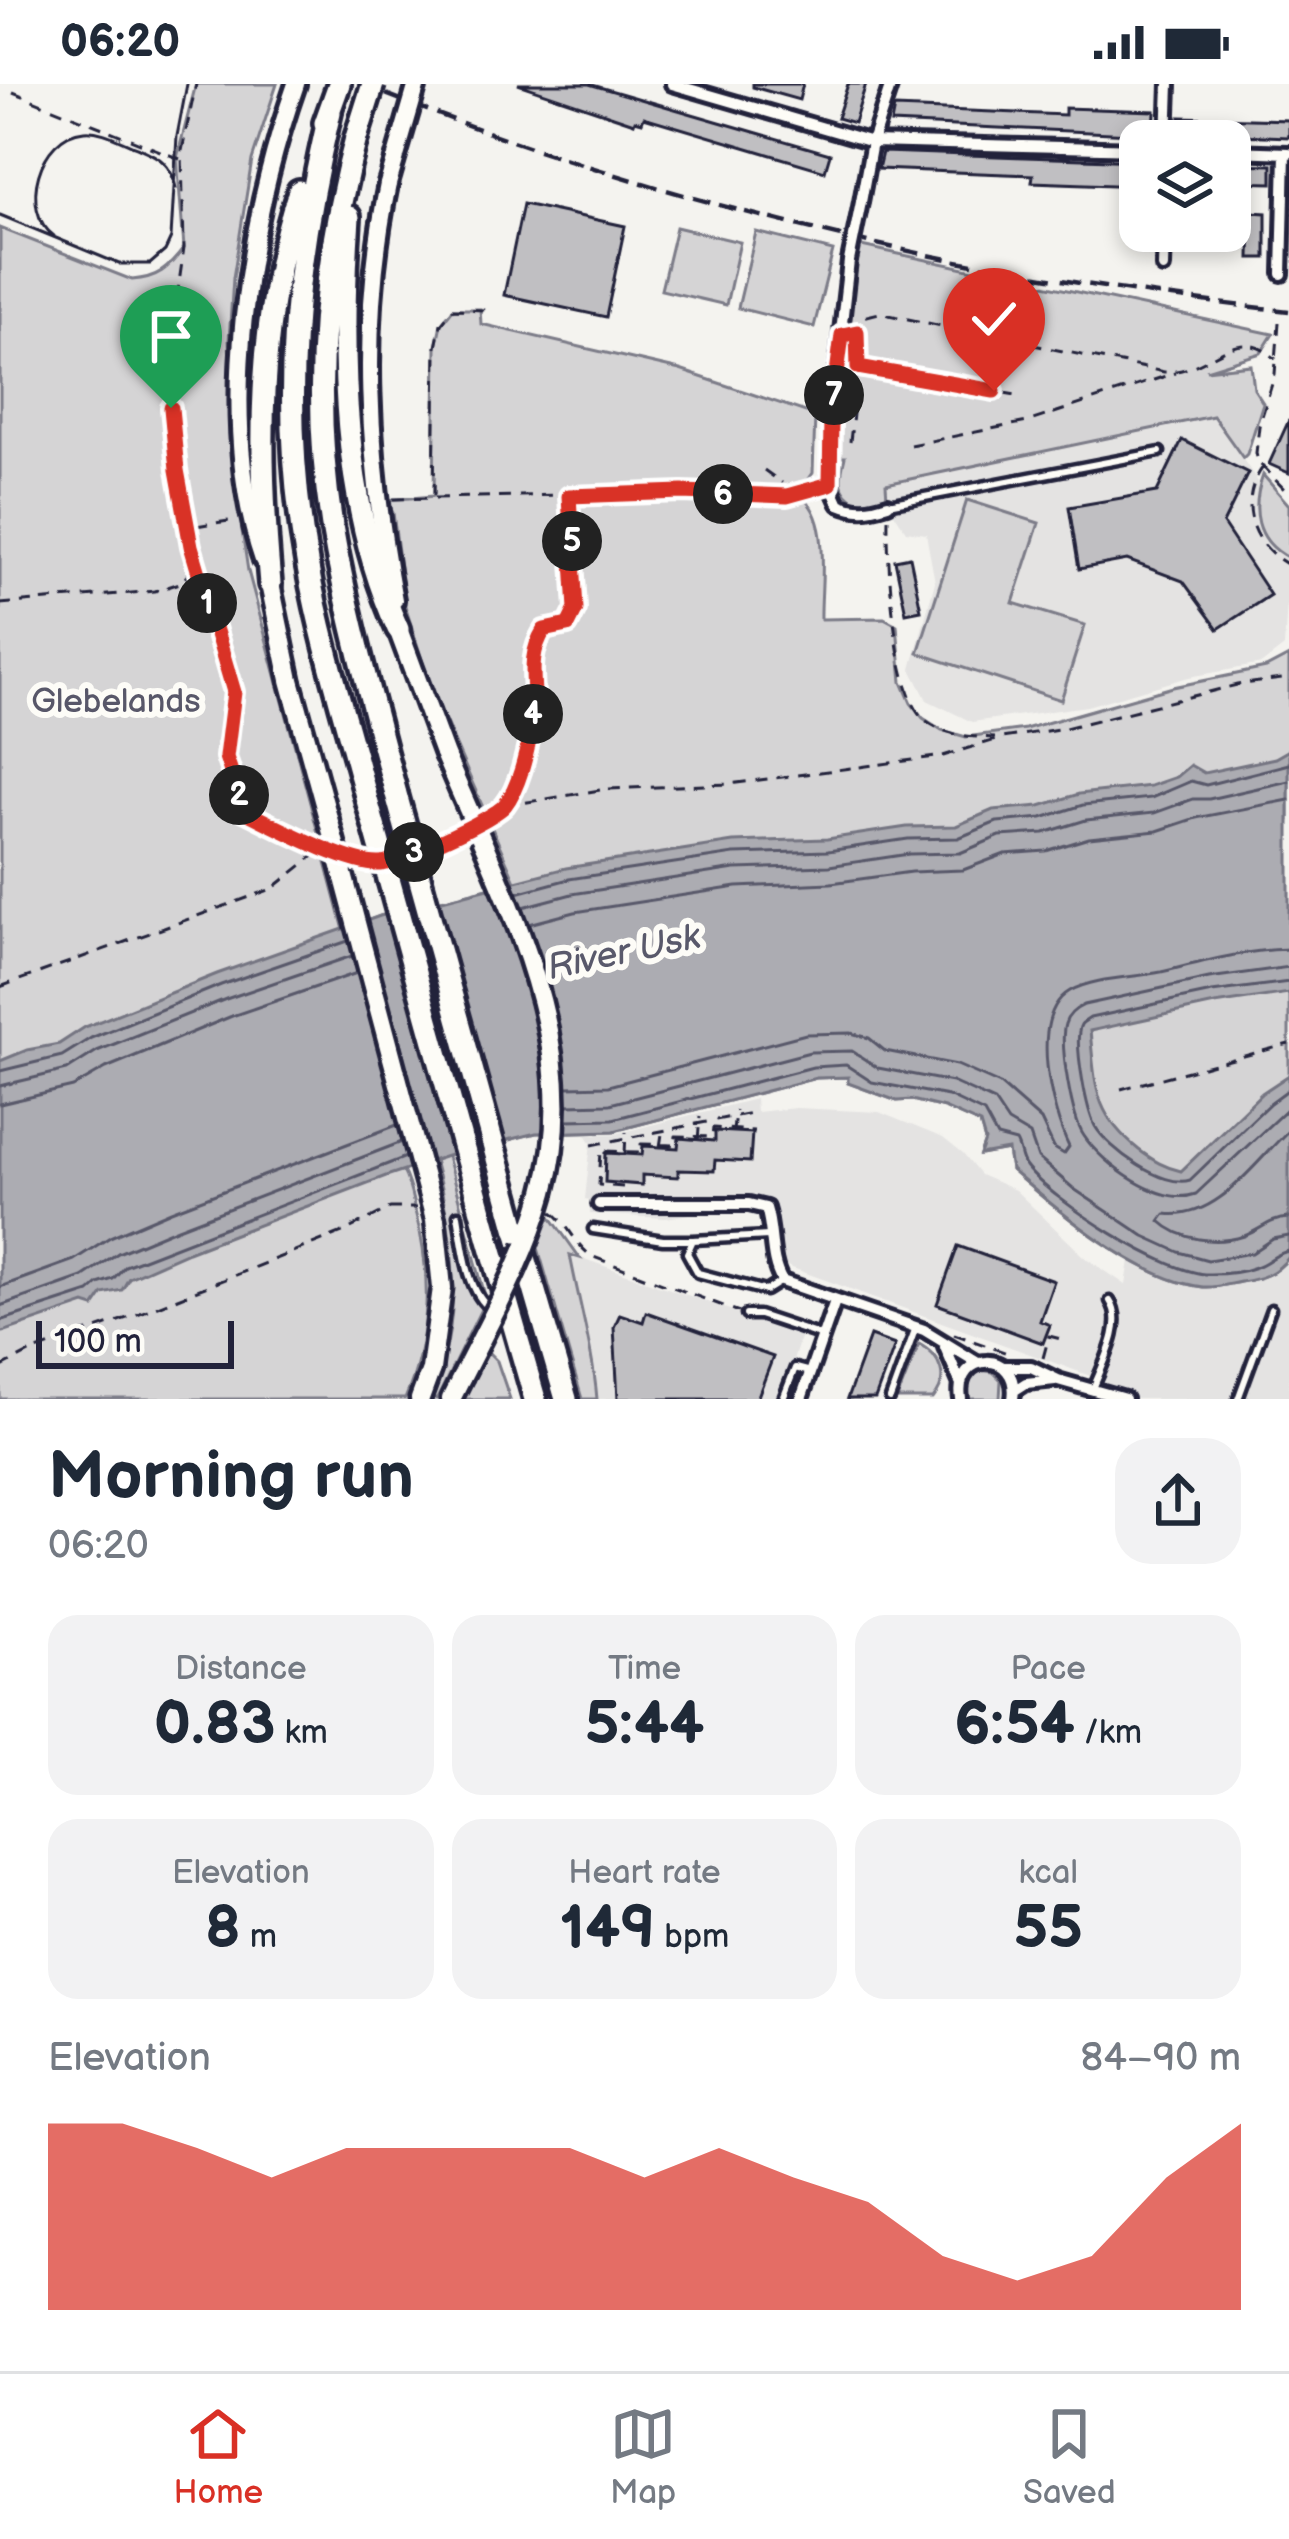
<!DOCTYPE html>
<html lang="en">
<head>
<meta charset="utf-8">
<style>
  :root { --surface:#fff; --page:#f2f2f3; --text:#1f2937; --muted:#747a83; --line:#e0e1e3; --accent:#d93025 }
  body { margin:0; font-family:"Balsamiq Sans",sans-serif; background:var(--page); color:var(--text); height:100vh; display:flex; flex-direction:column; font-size:45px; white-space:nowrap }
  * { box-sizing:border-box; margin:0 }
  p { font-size:39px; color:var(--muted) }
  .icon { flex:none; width:66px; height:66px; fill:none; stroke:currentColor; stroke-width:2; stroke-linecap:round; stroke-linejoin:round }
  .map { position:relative; height:1315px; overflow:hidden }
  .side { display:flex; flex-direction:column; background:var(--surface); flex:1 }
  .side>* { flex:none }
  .buttons { position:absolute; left:1119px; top:36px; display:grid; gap:24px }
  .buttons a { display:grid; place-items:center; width:132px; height:132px; border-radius:24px; background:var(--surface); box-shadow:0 6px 18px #0003; font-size:60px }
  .scale { position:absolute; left:36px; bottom:30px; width:198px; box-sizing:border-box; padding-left:12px; border:6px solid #22223b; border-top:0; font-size:33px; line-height:42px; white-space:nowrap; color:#22223b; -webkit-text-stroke:9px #fdfcf7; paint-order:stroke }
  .pin { position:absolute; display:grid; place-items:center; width:102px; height:102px; color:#fff; margin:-123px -51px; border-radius:50% 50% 50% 0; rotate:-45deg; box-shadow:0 0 12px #0007 }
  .pin .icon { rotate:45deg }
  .km { position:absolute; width:60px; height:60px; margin:-30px; border-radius:50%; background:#222; color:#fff; font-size:33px; line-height:60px; text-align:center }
  .round { display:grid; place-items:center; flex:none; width:126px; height:126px; border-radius:36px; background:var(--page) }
  .headline { display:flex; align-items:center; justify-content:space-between; height:204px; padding:0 48px }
  h1 { font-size:66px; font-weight:700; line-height:90px }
  .stats { display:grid; grid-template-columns:repeat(3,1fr); gap:18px; height:204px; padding:12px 48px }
  .stats div { display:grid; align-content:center; border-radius:30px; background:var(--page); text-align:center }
  .stats b { font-size:60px; font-weight:700 }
  .stats small { font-size:33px; font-weight:400 }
  .stats p { font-size:33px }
  .chart { height:336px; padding:24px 48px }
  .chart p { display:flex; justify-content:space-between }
  .chart svg { width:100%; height:216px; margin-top:12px; fill:var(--accent); opacity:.7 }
  .status { display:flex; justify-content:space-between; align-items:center; height:84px; padding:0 60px; background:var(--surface); direction:ltr }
  .status svg { height:33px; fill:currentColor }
  .tab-bar { display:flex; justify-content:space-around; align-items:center; height:168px; border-top:3px solid var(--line); background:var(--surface); font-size:33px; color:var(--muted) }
  .tab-bar a { display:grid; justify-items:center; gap:6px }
  .tab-bar .selected { color:var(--accent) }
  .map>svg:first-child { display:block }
  .built { fill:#e4e3e2 }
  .green { fill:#d5d4d5; stroke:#7c7b88; stroke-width:3 }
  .water { fill:#acacb2; stroke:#757582; stroke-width:3 }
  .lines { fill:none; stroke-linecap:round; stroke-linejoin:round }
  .shore { stroke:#59596b; stroke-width:3 }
  .building { fill:#c0bfc2; stroke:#22223b; stroke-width:3 }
  .service-casing { stroke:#22223b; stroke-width:15 }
  .minor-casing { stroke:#22223b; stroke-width:20 }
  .secondary-casing { stroke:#22223b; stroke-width:26 }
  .trunk-casing { stroke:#22223b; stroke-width:27 }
  .motorway-casing { stroke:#22223b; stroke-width:30 }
  .path { stroke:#22223b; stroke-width:3; stroke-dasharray:12 9; stroke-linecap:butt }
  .service { stroke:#fdfcf7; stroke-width:6 }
  .minor { stroke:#fdfcf7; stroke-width:10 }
  .secondary { stroke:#fdfcf7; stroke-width:16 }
  .trunk { stroke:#fdfcf7; stroke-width:18 }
  .motorway { stroke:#fdfcf7; stroke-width:21 }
  .tram { stroke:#22223b; stroke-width:3 }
  .rail { stroke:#22223b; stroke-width:4.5; stroke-dasharray:18 9; stroke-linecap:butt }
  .minor-bridge-casing { stroke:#22223b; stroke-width:20; stroke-linecap:butt }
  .secondary-bridge-casing { stroke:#22223b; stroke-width:26; stroke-linecap:butt }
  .trunk-bridge-casing { stroke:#22223b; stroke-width:27; stroke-linecap:butt }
  .motorway-bridge-casing { stroke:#22223b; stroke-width:30; stroke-linecap:butt }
  .minor-bridge { stroke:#fdfcf7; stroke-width:10 }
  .secondary-bridge { stroke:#fdfcf7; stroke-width:16 }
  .trunk-bridge { stroke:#fdfcf7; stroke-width:18 }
  .motorway-bridge { stroke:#fdfcf7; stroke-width:21 }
  .route-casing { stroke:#fff; stroke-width:24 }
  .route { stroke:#d93025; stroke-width:15 }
  .labels { text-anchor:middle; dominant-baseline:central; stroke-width:12; stroke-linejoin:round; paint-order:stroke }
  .park-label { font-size:33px; fill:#585769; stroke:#fdfcf7 }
  .water-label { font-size:36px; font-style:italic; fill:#59596b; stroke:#fdfcf7 }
</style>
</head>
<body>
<div class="status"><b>06:20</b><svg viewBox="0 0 49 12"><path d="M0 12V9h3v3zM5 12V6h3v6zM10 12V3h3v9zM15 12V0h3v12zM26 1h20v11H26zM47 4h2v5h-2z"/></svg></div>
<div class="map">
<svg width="1289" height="1315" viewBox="0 0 1289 1315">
  <rect width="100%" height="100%" fill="#f4f3ef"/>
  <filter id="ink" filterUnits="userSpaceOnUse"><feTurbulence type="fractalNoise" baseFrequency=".00833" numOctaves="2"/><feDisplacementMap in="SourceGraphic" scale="24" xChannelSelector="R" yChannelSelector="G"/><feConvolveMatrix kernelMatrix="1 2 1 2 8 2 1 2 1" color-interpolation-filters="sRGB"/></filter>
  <g filter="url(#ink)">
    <!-- built -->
    <path class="built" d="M1214,332L1282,434L1289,489L1284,563L1262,580L1189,593L1087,622L972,638L927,616L911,585L935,498L926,450L906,447L888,420L885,400Z
      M755,1015L756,1028L796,1024L879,1028L943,1054L963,1070L980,1091L1015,1106L1086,1174L1126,1201L1130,1176L1170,1194L1283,1180L1289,1173V1315H1135L1096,1298V1294L784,1181L776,1127L755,1110L751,1129L714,1126L666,1134L590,1130V1116L585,1115L591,1058L586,1050H615Z
      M570,1170L801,1251L789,1290L799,1296L792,1315H597Z"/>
    <!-- green -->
    <path class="green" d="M196,0H277L252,76L233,194L229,256L235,399L248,487L344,846L380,832L515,797L431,604L405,522L393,429L386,416L434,412L436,263L441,240L453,225H480L481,240L680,286L815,331L813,389L798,410C833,431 820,499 821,535L884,534L897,541L902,598L911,619L923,634L942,646L966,653L1025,645L1173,603L1266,584L1289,572V736L0,1062V144L132,196C158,194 168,185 184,164L177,74Z
      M676,143L740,158L726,221L661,206Z
      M756,148L833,167L814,243L738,224Z
      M852,160L1273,250L1261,269L1206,286L1251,281L1254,305L1263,319L1247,370L1243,374L1213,332L886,400L887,415L857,418C836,406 840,393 845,373H829Z
      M1263,391L1289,421V474C1255,457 1251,425 1263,391Z
      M967,416L1039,439L1013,519L1085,541L1061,616L918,569Z
      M1289,840V1173C1276,1190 1261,1195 1240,1198C1229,1200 1215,1204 1203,1203C1140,1196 1058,1127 1011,1086L1008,1066L980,1071L985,1057L980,1040L944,1024L912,1016L897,1017L848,999V993L816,994L614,1047L536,1049L447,1072L486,1215L437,1315H430C464,1234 456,1159 434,1076L403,1087C411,1102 412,1115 416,1131C432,1191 430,1258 405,1315H0V1187Z
      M550,1132L580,1174L570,1171C579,1219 593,1267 597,1315H582L538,1164Z
      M919,1260C941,1272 950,1295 933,1315H897Z
      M488,1268L497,1277L510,1315H462Z
      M980,1286L993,1288L1001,1296L1000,1315H968L966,1299Z"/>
    <!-- water -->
    <path class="water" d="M1289,666V909L1215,920L1090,947C1096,1003 1093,1029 1139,1066C1154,1077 1164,1083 1181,1087L1262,1009L1289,991V1173C1276,1190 1261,1195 1240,1198C1229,1200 1215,1204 1203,1203C1140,1196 1058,1127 1011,1086L1008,1066L980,1071L985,1057L980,1040L944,1024L912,1016L897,1017L848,999V993L816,994L614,1047L536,1049L462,1067L386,1092L188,1168L129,1194L122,1206L103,1210L94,1223L85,1220L0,1249V977L27,966L59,960L85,943L217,890L380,832L566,784L733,758L827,755L907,743L956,742L993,726L1040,722L1079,710L1150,702L1176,693L1190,681L1204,689L1275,674Z"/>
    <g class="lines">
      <!-- shore -->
      <path class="shore" d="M517,809L569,795L734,770L828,767L908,755L958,754L997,738L1042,734L1083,721L1151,714L1191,697L1206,701L1289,680
        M523,823L572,810L735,785L829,782L909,770L960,769L1000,752L1044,749L1086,736L1154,729L1193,715H1209L1289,697
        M529,840L575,828L737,803L831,799L911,788L963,786L1005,770L1046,767L1089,754L1157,747L1196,734L1289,716
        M1289,883L1209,894L1084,921C1075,925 1068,930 1065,940C1059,961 1072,1035 1084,1052C1103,1081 1161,1123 1196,1110L1289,1023
        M1289,898L1212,908L1090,934C1083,939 1080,938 1079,948C1076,967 1086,1025 1095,1042C1108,1065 1164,1105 1190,1096L1270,1019L1289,1005
        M0,987L62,972L91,954L221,901L348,857
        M0,1002L67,986L97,967L226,915L352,872
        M567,1003L608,1002L806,950L851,949L869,954L885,967L957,981L1000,1000L1041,1036L1054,1064L1064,1070L1069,1063C1052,1028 1027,932 1070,907C1095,893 1133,894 1161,888C1203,878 1245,866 1289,865
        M0,1020L73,1003L106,984L232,932L357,889
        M566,1021L610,1020L810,968L852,967L878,984L952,998L994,1017L1008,1038L1030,1051L1038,1074L1074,1105L1144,1152L1179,1168L1208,1176L1252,1169L1273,1155L1289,1152
        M566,1036L613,1035L813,983L846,981L872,998L948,1012L984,1029L997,1053L1016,1058C1021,1066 1020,1076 1026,1083C1051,1116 1169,1192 1210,1190C1223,1190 1243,1188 1256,1183C1269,1179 1275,1169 1289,1167
        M1289,1046C1254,1079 1217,1137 1165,1130L1160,1137C1180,1156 1216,1161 1244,1152C1261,1146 1269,1135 1289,1134
        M0,1203L74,1176L110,1153L171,1127L397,1041
        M0,1222L82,1193L118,1169L178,1144L402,1058
        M0,1237L89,1208L98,1200L113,1195L125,1182L406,1073"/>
    </g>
    <!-- building -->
    <path class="building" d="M518,0H589L830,70L825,87L644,33L642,38L635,36L634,39Z
      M753,0H803L799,16L753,3Z
      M848,0H866L854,39L837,34Z
      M894,24L1065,31V24L1155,27L1154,51L891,39Z
      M1180,33L1289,36V53L1179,49Z
      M882,68L1140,77V102L1032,98L1033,91L878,85Z
      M1230,80L1272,81V99L1230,98Z
      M523,120L625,142L606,233L504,211Z
      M1251,128L1266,129V174H1250Z
      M1289,336V389L1269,380Z
      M1182,356L1248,389L1223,440L1270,511L1218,545L1183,497L1127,476L1079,485L1069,423L1157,408Z
      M910,473L921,526L906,529L895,476Z
      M715,1047L752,1049L750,1078L715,1076L714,1087L678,1086V1093L642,1091V1101L605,1098L606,1069L642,1071L643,1062L678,1064L679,1054L715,1057Z
      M958,1162L1054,1197L1040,1237L1050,1241L1043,1259L937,1220Z
      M646,1228L773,1273L757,1315H618L614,1243L620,1230L643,1238Z
      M870,1252L895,1261L875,1315H847Z"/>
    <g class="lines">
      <!-- service casing -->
      <g class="service-casing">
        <path id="service" d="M888,420L1160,368
          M458,1131C463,1159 466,1208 491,1225
          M593,1145L663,1156H693
          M769,1152L693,1156L687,1169L698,1189L766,1207L782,1197
          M746,1231H759L822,1252
          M1093,1305C1102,1281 1126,1240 1110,1217
          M783,1315L795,1284L810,1288
          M890,1315L916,1243
          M1238,1315L1271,1225"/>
      </g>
      <!-- minor casing -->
      <g class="minor-casing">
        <path id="minor" d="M672,0L872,58L1140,65
          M1167,57L1169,0
          M1230,67L1289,69
          M861,118L872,58L891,0
          M1163,183L1164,147
          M1282,190L1285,69
          M830,400L839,420C858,428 869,426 888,420
          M787,412L830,400L831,336L849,177
          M599,1120H749L766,1124C774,1149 769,1175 782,1197L924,1246L978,1279
          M945,1263L960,1298
          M1003,1283H1031L1058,1296L1125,1315
          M1015,1306L1026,1299L1055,1296
          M801,1315L835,1217
          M961,1315C953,1266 1021,1265 1013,1315"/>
      </g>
      <!-- secondary casing -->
      <g class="secondary-casing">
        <path id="secondary" d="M388,100C359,240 368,377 394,516
          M263,476C215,336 248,137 296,0"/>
      </g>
      <!-- trunk casing -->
      <g class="trunk-casing">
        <path id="trunk" d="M270,500L290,596L328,734
          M398,545L444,669
          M420,1315L431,1285
          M451,1315L462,1293"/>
      </g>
      <!-- motorway casing -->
      <g class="motorway-casing">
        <path id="motorway" d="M330,28C293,184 279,324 308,484C322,561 347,639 367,716
          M325,39L339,0
          M356,54C320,190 310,332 337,470C353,551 375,630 396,710
          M349,133C340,268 341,420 398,545
          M270,500C258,366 257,236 299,107
          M488,1152L535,1315
          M519,1153L566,1315"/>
      </g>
      <!-- path -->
      <path class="path" d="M13,8L180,75
        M1279,238L1275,290L1259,342L1256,369L1258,378L1289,410
        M855,249L863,233L879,229L1164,288C1212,289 1233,237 1276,275
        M858,283L1021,312
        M994,305L1003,255
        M850,358L858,283L857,249
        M910,361L1027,338L1175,289
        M1263,383C1237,418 1252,462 1289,481
        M764,386L782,399
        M434,411L436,263L441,240L453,225L487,226
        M393,415L682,408L773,411
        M888,434C887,475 894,609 924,635C944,652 971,653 995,654
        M189,443L177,385L171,324L174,234L184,164L182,67L196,0
        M196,482L234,607L226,673L244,727L322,764
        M0,520L155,507L180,499L196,482L189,443L235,436
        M505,721C516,694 529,667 533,639C538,602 523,579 544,546L568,541L576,525L569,413
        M487,732L504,722L606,705L729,700L943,672L1002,654L1065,644L1237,601L1289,594
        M428,763L463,746
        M0,903L272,805L321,766
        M1121,1005L1289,960
        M733,1048L735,1026
        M698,1056L700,1033
        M592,1061L751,1029
        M660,1063L663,1043
        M625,1070L626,1048
        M623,1103L599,1101L601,1067L641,1068V1060L675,1061L676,1052L712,1053L713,1044L754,1047
        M552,1128C568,1139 573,1158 591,1172L739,1228
        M954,1250L1013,1271
        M1043,1274L1049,1252L1065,1256
        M0,1284L31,1268L130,1233L345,1147L390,1124H416"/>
      <!-- service -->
      <use href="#service" class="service"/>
      <!-- minor -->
      <use href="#minor" class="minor"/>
      <!-- secondary -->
      <use href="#secondary" class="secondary"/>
      <!-- trunk -->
      <use href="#trunk" class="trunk"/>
      <!-- motorway -->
      <use href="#motorway" class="motorway"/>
      <!-- tram -->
      <path class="tram" d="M0,131L119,180H150L165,167L171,154L177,52L187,0
        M54,152C18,126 39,51 84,47C102,45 122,58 139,64C160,73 171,80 176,104"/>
      <!-- rail -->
      <path class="rail" d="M361,0C656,120 973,194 1289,227"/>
      <!-- minor-bridge casing -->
      <g class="minor-bridge-casing">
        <path id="minor-bridge" d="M849,177L861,118"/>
      </g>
      <!-- secondary-bridge casing -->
      <g class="secondary-bridge-casing">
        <path id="secondary-bridge" d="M388,100L417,0"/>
      </g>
      <!-- trunk-bridge casing -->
      <g class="trunk-bridge-casing">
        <path id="trunk-bridge" d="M444,669C501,807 587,954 544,1108C526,1173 492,1233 462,1293
          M328,734L435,1135L442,1204L431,1285"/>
      </g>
      <!-- motorway-bridge casing -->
      <g class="motorway-bridge-casing">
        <path id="motorway-bridge" d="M356,54L373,0
          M396,710L517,1147
          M367,716L488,1152"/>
      </g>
      <!-- minor-bridge -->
      <use href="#minor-bridge" class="minor-bridge"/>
      <!-- secondary-bridge -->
      <use href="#secondary-bridge" class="secondary-bridge"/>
      <!-- trunk-bridge -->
      <use href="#trunk-bridge" class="trunk-bridge"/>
      <!-- motorway-bridge -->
      <use href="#motorway-bridge" class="motorway-bridge"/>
    </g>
  </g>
  <g class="lines" filter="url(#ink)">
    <!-- route casing -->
    <g class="route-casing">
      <path id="route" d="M171,324L177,386L191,462L234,608L226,673L244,727C275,742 349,782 381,780C399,778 494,735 505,721C520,702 527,666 532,643C540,606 523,580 544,546L568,541L576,525L569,412L682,408L787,412L830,400L831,336L842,251L857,248L858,283L994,307"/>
    </g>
    <!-- route -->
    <use href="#route" class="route"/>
  </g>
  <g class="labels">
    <!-- park labels -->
    <g class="park-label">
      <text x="116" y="618">Glebelands</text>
    </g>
    <!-- water labels -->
    <g class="water-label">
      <text transform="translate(624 869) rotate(-12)">River Usk</text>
    </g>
  </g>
</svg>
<div class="buttons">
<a><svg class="icon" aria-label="layers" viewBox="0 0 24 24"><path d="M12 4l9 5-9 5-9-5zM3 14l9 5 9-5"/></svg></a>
</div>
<div class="scale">100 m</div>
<div class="pin" style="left:171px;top:324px;background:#1e9e55"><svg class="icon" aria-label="arrive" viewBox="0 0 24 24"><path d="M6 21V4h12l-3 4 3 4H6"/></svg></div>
<div class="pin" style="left:994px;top:307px;background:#d93025"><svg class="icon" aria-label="check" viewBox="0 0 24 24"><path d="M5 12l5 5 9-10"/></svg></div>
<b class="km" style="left:207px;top:519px">1</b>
<b class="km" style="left:239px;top:711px">2</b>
<b class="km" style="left:414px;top:768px">3</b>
<b class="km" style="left:533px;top:630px">4</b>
<b class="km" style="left:572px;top:457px">5</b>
<b class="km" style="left:723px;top:410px">6</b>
<b class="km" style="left:834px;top:311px">7</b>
</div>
<section class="side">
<div class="headline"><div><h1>Morning run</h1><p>06:20</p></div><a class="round"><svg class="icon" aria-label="share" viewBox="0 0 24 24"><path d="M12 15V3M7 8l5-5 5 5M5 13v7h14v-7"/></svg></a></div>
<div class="stats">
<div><p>Distance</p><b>0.83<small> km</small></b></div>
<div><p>Time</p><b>5:44</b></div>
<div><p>Pace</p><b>6:54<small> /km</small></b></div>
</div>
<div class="stats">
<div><p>Elevation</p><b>8<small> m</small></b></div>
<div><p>Heart rate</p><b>149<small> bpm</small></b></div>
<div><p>kcal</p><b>55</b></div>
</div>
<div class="chart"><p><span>Elevation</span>84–90 m</p>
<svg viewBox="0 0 160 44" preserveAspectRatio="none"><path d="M0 44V6L10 6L20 11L30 17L40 11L50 11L60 11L70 11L80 17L90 11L100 17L110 22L120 33L130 38L140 33L150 17L160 6V44z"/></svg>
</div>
</section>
<nav class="tab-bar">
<a class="selected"><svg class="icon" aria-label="home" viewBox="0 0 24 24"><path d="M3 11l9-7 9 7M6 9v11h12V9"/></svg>Home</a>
<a><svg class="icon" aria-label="map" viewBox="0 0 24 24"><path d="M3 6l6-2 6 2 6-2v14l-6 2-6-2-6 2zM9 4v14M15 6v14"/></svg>Map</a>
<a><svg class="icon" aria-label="saved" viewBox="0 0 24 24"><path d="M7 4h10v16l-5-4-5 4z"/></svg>Saved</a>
</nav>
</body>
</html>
